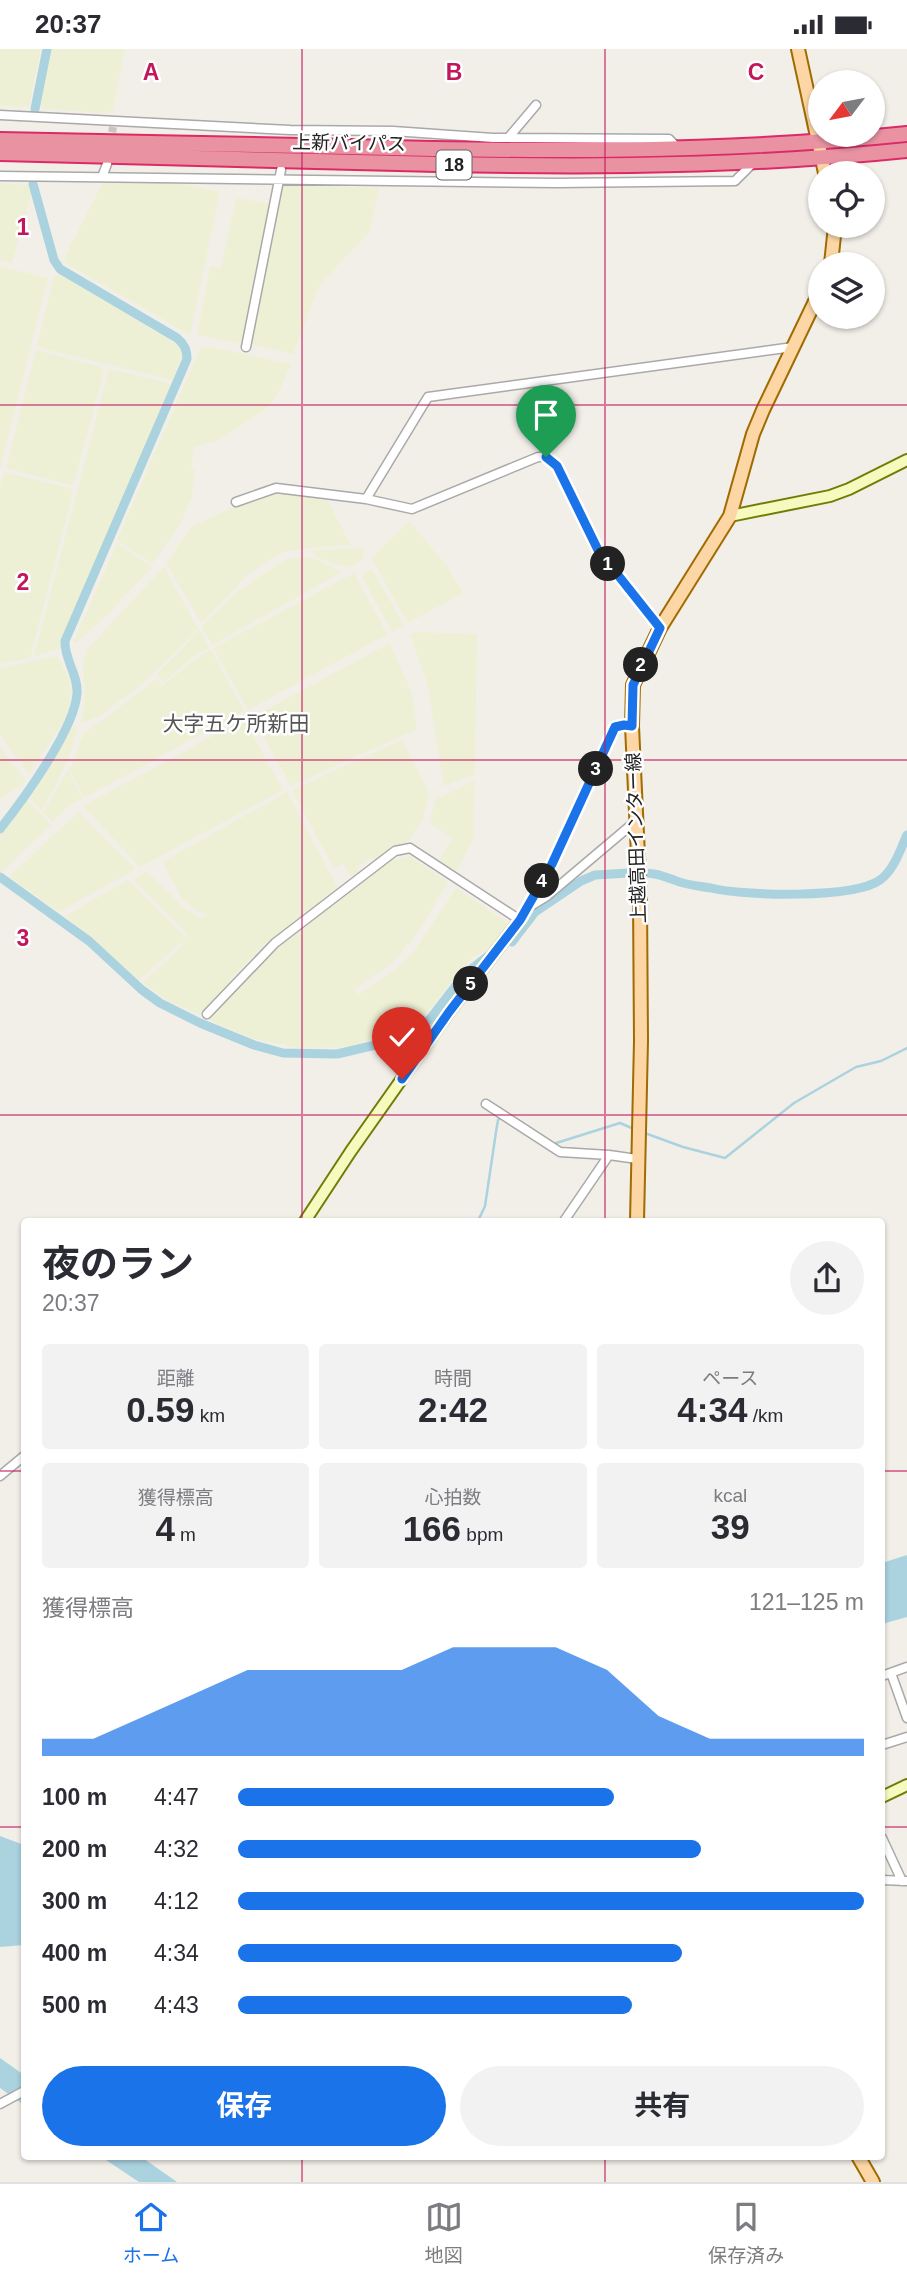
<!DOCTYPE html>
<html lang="ja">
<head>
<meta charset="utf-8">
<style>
  :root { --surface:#fff; --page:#f2f2f3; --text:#2b2b33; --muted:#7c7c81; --line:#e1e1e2; --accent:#1a73e8 }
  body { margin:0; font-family:Arial,"Noto Sans JP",sans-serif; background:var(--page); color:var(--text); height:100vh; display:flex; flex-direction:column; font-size:26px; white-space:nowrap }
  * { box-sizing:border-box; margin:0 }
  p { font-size:23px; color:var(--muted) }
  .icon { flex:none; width:38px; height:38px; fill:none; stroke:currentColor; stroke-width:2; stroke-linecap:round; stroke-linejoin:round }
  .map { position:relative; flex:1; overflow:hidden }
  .side { position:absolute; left:21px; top:1169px; width:864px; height:942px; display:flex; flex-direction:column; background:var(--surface); border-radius:7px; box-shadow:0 2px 5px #0004 }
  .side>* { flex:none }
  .needle { width:46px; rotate:238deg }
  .fabs { position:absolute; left:808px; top:21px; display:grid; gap:14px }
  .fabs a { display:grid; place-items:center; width:77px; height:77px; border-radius:50%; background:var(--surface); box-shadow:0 2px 5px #0004; font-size:35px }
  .pin { position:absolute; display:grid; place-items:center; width:60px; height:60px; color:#fff; margin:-72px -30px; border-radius:50% 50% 50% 0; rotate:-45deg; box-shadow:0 0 7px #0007 }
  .pin .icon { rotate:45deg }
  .km { position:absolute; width:35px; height:35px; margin:-18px; border-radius:50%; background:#222; color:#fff; font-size:19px; line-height:35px; text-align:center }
  .round { display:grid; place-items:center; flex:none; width:74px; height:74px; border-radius:37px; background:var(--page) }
  .overview { display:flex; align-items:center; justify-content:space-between; height:119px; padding:0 21px }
  h1 { font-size:38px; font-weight:700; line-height:52px }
  .stats { display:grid; grid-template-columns:repeat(3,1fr); gap:10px; height:119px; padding:7px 21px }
  .stats div { display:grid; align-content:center; border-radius:7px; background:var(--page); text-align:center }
  .stats b { font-size:35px; font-weight:700 }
  .stats small { font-size:19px; font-weight:400 }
  .stats p { font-size:19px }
  .chart { height:196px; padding:14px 21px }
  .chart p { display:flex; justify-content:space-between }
  .chart svg { width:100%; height:126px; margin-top:7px; fill:var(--accent); opacity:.7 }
  .action { display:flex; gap:14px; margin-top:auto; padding:14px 21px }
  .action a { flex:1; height:80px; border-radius:42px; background:var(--accent); color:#fff; font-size:28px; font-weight:700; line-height:80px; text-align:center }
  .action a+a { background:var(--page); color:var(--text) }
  ul { padding:0 21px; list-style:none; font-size:23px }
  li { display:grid; grid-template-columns:112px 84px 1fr; align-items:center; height:52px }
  li i { height:18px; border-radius:9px; background:var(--accent) }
  .status { display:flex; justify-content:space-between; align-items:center; height:49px; padding:0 35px; background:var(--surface); direction:ltr }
  .status svg { height:19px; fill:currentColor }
  .menu { display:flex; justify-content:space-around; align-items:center; height:98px; border-top:2px solid var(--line); background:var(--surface); font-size:19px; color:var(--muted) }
  .menu a { display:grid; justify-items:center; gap:4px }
  .menu .selected { color:var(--accent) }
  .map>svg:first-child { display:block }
  .farmland { fill:#eef0d5 }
  .water { fill:#aad3df }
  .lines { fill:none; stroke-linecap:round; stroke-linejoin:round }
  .stream { stroke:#aad3df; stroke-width:2.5 }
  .canal { stroke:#aad3df; stroke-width:9 }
  .street-tunnel { stroke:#c8c6c1; stroke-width:8; stroke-dasharray:8 4; stroke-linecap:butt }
  .street-casing { stroke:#a9a9a9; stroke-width:11 }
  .secondary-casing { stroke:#707d05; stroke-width:14 }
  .primary-casing { stroke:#a06b00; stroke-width:16 }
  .highway-casing { stroke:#dc2a67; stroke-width:18 }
  .street { stroke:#fff; stroke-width:8 }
  .secondary { stroke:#f7fabf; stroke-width:10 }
  .primary { stroke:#fcd6a4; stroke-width:12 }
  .highway { stroke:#e892a2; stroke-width:14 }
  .route-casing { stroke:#fff; stroke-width:14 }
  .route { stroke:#1a73e8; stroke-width:9 }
  .grid { fill:none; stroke:#c2185b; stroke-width:2; stroke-opacity:0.55 }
  .labels { text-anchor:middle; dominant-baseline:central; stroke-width:5; stroke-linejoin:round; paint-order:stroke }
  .shield { fill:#fff; stroke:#646464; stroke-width:2 }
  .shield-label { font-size:18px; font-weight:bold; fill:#222 }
  .street-label { font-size:19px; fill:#222; stroke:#fff }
  .neighbourhood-label { font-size:21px; fill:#555; stroke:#fff }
  .grid-label { font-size:23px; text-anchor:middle; font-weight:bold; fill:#c2185b; stroke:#fff; stroke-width:5; stroke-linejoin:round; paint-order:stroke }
</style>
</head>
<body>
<div class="status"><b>20:37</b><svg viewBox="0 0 49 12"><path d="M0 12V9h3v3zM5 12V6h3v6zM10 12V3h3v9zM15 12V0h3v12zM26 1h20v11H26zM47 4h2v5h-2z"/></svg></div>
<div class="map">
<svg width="907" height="2133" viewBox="0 0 907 2133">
  <rect width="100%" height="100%" fill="#f2efe9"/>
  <!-- farmland -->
  <path class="farmland" d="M0,0H41L29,58L0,57Z
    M51,0H125L113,61L107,64L44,60L40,56Z
    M103,133L176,134L220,143L190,286L67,215L63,211Z
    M0,134L29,136L32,142L12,214L0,211Z
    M283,136L379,139L370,182L319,237L293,305L251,295Z
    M236,149L272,155L244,295L197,286L210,217L221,219Z
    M0,217L48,229L1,417H0Z
    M59,225L180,297L184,306L173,331L36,298L54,229Z
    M205,297L291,315L277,347L266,360L216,392L194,398L191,420L195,421L192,447L181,474L152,515L117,491L200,300Z
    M36,301L101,318L104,322L74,434L71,436L6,419Z
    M109,320L171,335L60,600L34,607Z
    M4,423L70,439L73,444L30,609L0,615V439Z
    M274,442L327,451L351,496L307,499L284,503L276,507L252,522L201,574L166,514L191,478L248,451Z
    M409,472L447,517L463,544L408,574L371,509Z
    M117,494L152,518L110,563L78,593L73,594Z
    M362,499L364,502L363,510L348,519L316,508L312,501Z
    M304,508L316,510L342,523L212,596L201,577L230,549L257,529L285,511Z
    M164,518L198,579L179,600L137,639L100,667L81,674L85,650L83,612L87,600Z
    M372,520L404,576L392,583L361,526Z
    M354,524L386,583V586L248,661L213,599Z
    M199,580L209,599L194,607L163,634L157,624L180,602Z
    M415,583L477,585L475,725L444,737L427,634L410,586Z
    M390,594L412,644L417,680L291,737L252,668Z
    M211,601L244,662L84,749L70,721L84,683L99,674L157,629L162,637L194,611Z
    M57,607L67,625L72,641L70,655L63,674L29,725L0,686V619Z
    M244,670L283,741L140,818L83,757Z
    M73,677L78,678L68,711L42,762L30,750Z
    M402,691L428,741L429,747L422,772L408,792L382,805L373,812L371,809L357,818L359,822L351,828L344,815L334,820L292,741Z
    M0,698L26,732L0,751Z
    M68,721L82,750L67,758L53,773L43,764Z
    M475,732L473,792L455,824L438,813L452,789L430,774L435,750Z
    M287,743L338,839L267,893L230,930L234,934L203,967L168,952L143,934L183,896L180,894L139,931L65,867L128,831L186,889L187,885L133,831L146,822L186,860L201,869L208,867L196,861L182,850L162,813Z
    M27,751L51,776L2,823L0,821V786Z
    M78,763L136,820L59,863L9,828Z
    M409,807L448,833L416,886L392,914L355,940L358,946L396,920L414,902L456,839L509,875L490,899L472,909L427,963L406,980L394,985L344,998L299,999L254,990L206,970L271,902L393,811Z"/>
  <!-- water -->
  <path class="water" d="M907,1506V1568L882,1575V1514Z
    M0,1787L24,1796V1896L0,1898Z
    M0,2009L24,2026V2056L0,2039Z
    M100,2107H140L177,2133H139Z"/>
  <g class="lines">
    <!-- stream -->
    <path class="stream" d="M642,1083L683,1098L725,1109L794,1054L856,1018L881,1012L907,999
      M553,1095L620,1074L636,1081
      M478,1172L485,1157L496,1083L498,1071L502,1067"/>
    <!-- canal -->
    <path class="canal" d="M35,60L47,0
      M0,780C23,751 75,680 77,644C78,625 64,610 65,592L187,310C187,300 184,295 177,289L60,220L54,211L33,135
      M643,824C656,824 662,827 674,831C685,836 699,837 711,839C744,847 853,850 880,831C894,821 900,801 907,786
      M0,828L89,892L142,941L160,954L200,974L254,996L283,1004L337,1005L397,991L415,981L430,970L464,926L489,906
      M512,893L535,863L581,832L595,826L629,824"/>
    <!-- street-tunnel -->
    <path class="street-tunnel" d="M110,95L113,78"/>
    <!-- street casing -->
    <g class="street-casing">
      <path id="street" d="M0,66L290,81L393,82L493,89L669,90L678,99
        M509,88L536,56
        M0,127L557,134L735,132L755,112
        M102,128L107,115
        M246,298L281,121
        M366,450L428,348L793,298
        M236,453L276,439L366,450L412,460L538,408H546L557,417L598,501L660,579
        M529,858L547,847L637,771
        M207,965L275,894L395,802L410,799L520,871L552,815L615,678L624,675L632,677
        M486,1055L560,1103L609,1106L637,1110
        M564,1172L609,1106
        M0,1427L24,1407
        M891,1624L907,1669
        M882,1627L907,1618
        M882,1696L907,1688
        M882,1789L902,1832
        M882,1831L907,1832
        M0,2055L24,2042"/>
    </g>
    <!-- secondary casing -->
    <g class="secondary-casing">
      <path id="secondary" d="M730,467L830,447L849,440L907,411
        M305,1172L351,1102L449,963L520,871
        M882,1748L907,1736"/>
    </g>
    <!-- primary casing -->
    <g class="primary-casing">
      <path id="primary" d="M798,0L825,124
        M831,215L835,177
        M637,1172L641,992L640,850L632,677L633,636L660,579L730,467L753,385L763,361L821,240
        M858,2107L873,2133"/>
    </g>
    <!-- highway casing -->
    <g class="highway-casing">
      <path id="highway" d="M0,91C117,93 233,96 350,98C536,103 722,104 907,85
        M0,104C119,107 237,110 356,113C539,118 724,120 907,101"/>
    </g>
    <!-- street -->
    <use href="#street" class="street"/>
    <!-- secondary -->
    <use href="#secondary" class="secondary"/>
    <!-- primary -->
    <use href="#primary" class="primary"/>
    <!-- highway -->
    <use href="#highway" class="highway"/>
  </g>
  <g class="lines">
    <!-- route casing -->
    <g class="route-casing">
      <path id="route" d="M402,1030L449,963L520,871L552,815L615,678L624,676L632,677L633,636L660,579L598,501L557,417L546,408"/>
    </g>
    <!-- route -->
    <use href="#route" class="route"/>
  </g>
  <!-- grid -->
  <path class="grid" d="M302,0V1172M605,0V1172M0,356H907M0,711H907M0,1066H907M0,1422H24M882,1422H907M0,1778H24M882,1778H907M302,2107V2133M605,2107V2133"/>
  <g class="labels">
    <!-- shield labels -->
    <rect class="shield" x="436.5" y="101.5" width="35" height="29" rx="5"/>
    <g class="shield-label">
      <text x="454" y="116">18</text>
    </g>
    <!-- street labels -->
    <g class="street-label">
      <text transform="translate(349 94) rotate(1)">上新バイパス</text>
      <text transform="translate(636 789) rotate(-92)">上越高田インター線</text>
    </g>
    <!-- neighbourhood labels -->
    <g class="neighbourhood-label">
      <text x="236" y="674">大字五ケ所新田</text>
    </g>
  </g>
  <g class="grid-label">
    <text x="151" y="31">A</text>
    <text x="454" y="31">B</text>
    <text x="756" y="31">C</text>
    <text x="23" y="186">1</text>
    <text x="23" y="541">2</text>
    <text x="23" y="897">3</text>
  </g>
</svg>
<div class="fabs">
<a><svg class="needle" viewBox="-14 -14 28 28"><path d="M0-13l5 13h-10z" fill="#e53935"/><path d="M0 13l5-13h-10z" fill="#7c7c81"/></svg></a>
<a><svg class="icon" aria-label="locate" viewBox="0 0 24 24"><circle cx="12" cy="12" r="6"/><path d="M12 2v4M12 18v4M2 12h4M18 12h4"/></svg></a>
<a><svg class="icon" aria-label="layers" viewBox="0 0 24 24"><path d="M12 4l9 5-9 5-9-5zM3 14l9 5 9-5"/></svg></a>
</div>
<div class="pin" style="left:546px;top:408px;background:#1e9e55"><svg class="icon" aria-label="arrive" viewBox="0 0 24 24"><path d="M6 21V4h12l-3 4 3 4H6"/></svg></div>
<div class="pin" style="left:402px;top:1030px;background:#d93025"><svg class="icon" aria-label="check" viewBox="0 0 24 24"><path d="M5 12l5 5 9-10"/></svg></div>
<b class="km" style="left:608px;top:515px">1</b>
<b class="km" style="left:641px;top:616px">2</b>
<b class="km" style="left:596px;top:720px">3</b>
<b class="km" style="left:542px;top:832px">4</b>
<b class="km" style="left:471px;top:935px">5</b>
<section class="side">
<div class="overview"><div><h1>夜のラン</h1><p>20:37</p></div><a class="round"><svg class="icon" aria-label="share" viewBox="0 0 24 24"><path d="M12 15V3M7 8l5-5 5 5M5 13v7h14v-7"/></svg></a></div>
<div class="stats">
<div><p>距離</p><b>0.59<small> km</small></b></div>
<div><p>時間</p><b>2:42</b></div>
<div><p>ペース</p><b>4:34<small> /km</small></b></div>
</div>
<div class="stats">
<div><p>獲得標高</p><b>4<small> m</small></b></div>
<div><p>心拍数</p><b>166<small> bpm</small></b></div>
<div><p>kcal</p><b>39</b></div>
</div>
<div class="chart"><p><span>獲得標高</span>121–125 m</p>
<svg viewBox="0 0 160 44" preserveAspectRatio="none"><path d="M0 44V38L10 38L20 30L30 22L40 14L50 14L60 14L70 14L80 6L90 6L100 6L110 14L120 30L130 38L140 38L150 38L160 38V44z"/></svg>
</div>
<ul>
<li><b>100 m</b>4:47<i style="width:60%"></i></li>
<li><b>200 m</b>4:32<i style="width:74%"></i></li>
<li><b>300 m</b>4:12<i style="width:100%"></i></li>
<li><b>400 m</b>4:34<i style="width:71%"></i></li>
<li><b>500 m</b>4:43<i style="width:63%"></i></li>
</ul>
<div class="action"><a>保存</a><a>共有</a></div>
</section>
</div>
<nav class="menu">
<a class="selected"><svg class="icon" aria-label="home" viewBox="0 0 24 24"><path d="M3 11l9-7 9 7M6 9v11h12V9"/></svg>ホーム</a>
<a><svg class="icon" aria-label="map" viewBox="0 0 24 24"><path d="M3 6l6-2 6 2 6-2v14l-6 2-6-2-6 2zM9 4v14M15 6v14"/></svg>地図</a>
<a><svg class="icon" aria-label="saved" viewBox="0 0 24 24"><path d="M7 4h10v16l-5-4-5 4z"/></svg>保存済み</a>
</nav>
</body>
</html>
